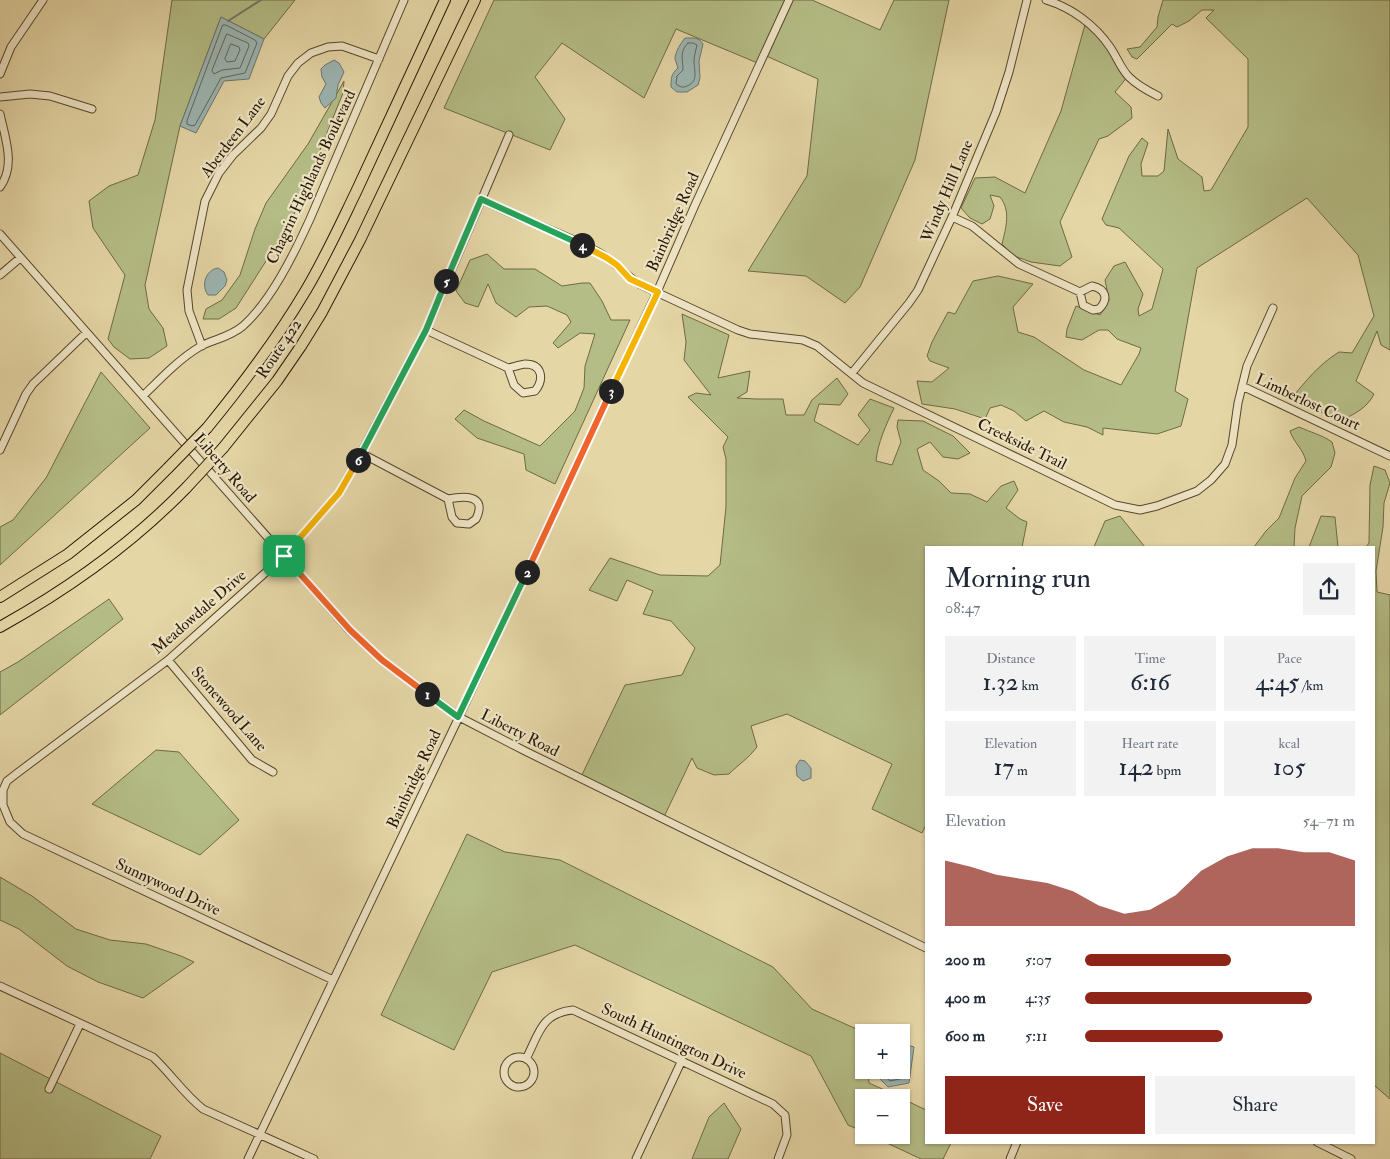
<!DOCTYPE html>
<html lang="en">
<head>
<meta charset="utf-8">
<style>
  :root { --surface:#fff; --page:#f2f2f3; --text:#1f2937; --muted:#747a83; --accent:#8f2418 }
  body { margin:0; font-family:"IM FELL Double Pica",serif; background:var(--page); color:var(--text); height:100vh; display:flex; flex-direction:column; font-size:19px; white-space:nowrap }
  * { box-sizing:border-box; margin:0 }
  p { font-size:16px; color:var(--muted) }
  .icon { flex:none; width:28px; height:28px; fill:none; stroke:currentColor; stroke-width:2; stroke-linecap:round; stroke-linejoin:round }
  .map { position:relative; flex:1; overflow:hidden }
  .details { position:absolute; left:925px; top:546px; width:450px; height:598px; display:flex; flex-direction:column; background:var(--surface); border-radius:0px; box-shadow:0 1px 4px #0004 }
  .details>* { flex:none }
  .fabs { position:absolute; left:855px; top:1024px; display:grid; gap:10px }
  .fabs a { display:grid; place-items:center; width:55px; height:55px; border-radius:0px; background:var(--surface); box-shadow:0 1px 4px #0004; font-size:25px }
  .pin { position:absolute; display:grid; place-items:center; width:42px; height:42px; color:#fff; margin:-21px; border-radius:10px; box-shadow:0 2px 8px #0006 }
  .km { position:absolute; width:25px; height:25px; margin:-12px; border-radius:50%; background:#222; color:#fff; font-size:14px; line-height:25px; text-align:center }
  .round { display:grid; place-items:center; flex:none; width:52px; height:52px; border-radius:0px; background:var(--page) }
  .head { display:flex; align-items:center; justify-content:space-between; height:85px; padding:0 20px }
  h1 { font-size:28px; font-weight:600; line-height:38px }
  .stats { display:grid; grid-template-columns:repeat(3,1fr); gap:8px; height:85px; padding:5px 20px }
  .stats div { display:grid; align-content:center; border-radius:0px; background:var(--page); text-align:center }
  .stats b { font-size:25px; font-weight:600 }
  .stats small { font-size:14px; font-weight:400 }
  .stats p { font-size:14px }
  .chart { height:140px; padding:10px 20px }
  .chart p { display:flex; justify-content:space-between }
  .chart svg { width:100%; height:90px; margin-top:5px; fill:var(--accent); opacity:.7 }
  .button { display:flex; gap:10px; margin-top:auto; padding:10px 20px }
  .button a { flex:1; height:58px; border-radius:0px; background:var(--accent); color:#fff; font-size:20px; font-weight:600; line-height:58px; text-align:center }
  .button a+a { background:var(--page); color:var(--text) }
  ul { padding:0 20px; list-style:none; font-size:16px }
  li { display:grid; grid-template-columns:80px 60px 1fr; align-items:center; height:38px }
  li i { height:12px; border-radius:6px; background:var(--accent) }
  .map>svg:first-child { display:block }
  .green { fill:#b5bd86; stroke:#6e6a44 }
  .water { fill:#9cb6b4; stroke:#6d776d }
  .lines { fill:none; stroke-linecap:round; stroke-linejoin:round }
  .shore { stroke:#62675b; stroke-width:1 }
  .stream { stroke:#6d776d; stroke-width:2 }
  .minor-casing { stroke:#56482b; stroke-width:9 }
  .highway-casing { stroke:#271802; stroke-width:12 }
  .minor { stroke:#eee4c5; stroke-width:7 }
  .highway { stroke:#e5d6a6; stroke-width:10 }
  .highway-bridge-casing { stroke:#271802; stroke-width:12; stroke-linecap:butt }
  .highway-bridge { stroke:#e5d6a6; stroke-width:10 }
  .split-1-casing { stroke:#fff; stroke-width:10 }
  .split-2-casing { stroke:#fff; stroke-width:10 }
  .split-3-casing { stroke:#fff; stroke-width:10 }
  .split-4-casing { stroke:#fff; stroke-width:10 }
  .split-5-casing { stroke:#fff; stroke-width:10 }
  .split-6-casing { stroke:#fff; stroke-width:10 }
  .split-7-casing { stroke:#fff; stroke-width:10 }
  .split-1 { stroke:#f0652b; stroke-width:6 }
  .split-2 { stroke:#22a559; stroke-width:6 }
  .split-3 { stroke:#f0652b; stroke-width:6 }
  .split-4 { stroke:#f5b400; stroke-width:6 }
  .split-5 { stroke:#22a559; stroke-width:6 }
  .split-6 { stroke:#22a559; stroke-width:6 }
  .split-7 { stroke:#f5b400; stroke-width:6 }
  .labels { text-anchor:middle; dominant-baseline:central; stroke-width:4.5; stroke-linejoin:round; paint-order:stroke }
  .street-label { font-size:16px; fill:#271802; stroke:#eee4c5 }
</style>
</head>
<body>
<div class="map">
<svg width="1390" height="1159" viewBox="0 0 1390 1159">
  <rect width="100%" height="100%" fill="#e5d6a6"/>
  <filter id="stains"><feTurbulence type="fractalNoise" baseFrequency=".004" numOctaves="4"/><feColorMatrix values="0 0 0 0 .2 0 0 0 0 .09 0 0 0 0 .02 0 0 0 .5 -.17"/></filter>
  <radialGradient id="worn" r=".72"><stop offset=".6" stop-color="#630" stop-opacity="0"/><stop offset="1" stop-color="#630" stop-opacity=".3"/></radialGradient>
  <!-- green -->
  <path class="green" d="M172,0H295L264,39L221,17L180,126L145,285L149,309L163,328L167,346L149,358L130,359L114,347L108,339L125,275L93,228L89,201L109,186L138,175L155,120Z
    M494,0H812L880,30L894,0H949L915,160L860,287L845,303L806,276L748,271L807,176L818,79L764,55L760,64L676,29L644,98L562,43L535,77L565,119L550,150L444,108Z
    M1163,0H1390V350L1381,345L1377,331L1356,381L1374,394C1368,407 1354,415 1341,420L1290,400C1306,381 1318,365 1339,352L1352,353L1374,316L1358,255L1307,198L1197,268L1175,391L1188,399L1181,426L1157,434L1103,428V435L1087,427L1064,422L1044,411L1026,421L1014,411L1001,405L990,408L985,419L955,409L922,404L917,381L932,382L949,368L930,361L927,356L932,342L948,312L955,314L973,281L998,276L1033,284L1013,307L1018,332L1034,337L1084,370L1121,385L1139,354L1141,348L1117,339L1108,330H1099L1082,340L1066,337L1067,329L1076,306L1100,315L1109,300L1105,280L1114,266L1125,262L1143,294L1138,309L1139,316L1152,309L1163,269L1119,228L1106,225L1102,219L1129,156L1142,138L1148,143L1141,164L1142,176H1158L1164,171L1168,129L1178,159L1202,177L1204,191L1211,190L1248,127V59L1206,18L1214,10H1202L1189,21L1177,27L1172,24L1137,59L1132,57L1127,49L1140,47L1157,27L1158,17Z
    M1086,21L1128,76L1115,92L1131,107L1132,118L1108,136L1099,139L1060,222L1072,257L1060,266L1031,262L1014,256L1002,244C1006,227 1011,211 1000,197L990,195L994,206L990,219L982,224L970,218L961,208L975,178L995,177L1025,193L1061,111Z
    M344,81L343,93L291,222L236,308L219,319H203L206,309L222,300L240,275L255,229L266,203L308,144Z
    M487,254L504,269H535L562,286L582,283H590L602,301L611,320H630L555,484L526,470L524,454L477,438L455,419L464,410L484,421L540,446L575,411L584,388L585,366L595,334L580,333L558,348L553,343L571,322L567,315L547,306L529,307L516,317L496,303L488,284L478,307L465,303L456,291L470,260Z
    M682,314L729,335L718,378L750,371L747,392L737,398L756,399H783L786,415H804L812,400L837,378L848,394L840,405L819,404L814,421L858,445L870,430L858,415L870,399L894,408C886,425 878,442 876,461L892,465L901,442L897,427L898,420L923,421L953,436L970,453L958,459L943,457L930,442L917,449L923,470L939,481L951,493L970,494L987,502L1001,486L1014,481L1018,490L1006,508L1020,519L1027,522L1022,547L926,548V825L922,833L872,809L892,764L787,714L751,726L757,747C749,758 739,764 729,774L714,775L697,768L692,758L663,819L580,779L625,685L682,675L695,648L671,621L643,614L653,591L627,580L617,601L589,590L610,558L660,575L708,576L720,565L726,507V459L723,447L728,437L688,397L696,393L711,395L684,360L686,342Z
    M101,372L150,428L0,565V527L13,520L46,478Z
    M1299,427C1310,432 1322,435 1332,442L1335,453L1331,467L1302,496L1295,528L1294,547H1254L1266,531L1279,518L1295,478L1306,461C1303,449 1294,443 1290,431Z
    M1374,466L1385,470L1390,483L1384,503L1383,527L1376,571L1377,592L1390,595V1099L1374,1085V548L1366,547L1369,543L1370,485Z
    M1120,516L1145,547H1094L1105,521Z
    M1321,516L1335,517L1338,547H1309Z
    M109,599L123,619L0,715V672L18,662Z
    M156,750L179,752L239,820L200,855L92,804Z
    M467,834L505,852L560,860L773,967L812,1009L863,1032L864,1070H868L869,1083L900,1097L864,1098V1132L848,1125L811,1056L575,945L492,972L454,1050L381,1015Z
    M0,877L32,896L76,929L110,940L146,944L181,956L194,962L143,998L98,982L67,966L19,929L0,920Z
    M0,1053L161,1136L150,1159H0Z
    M901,1098L926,1110V1142L951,1143L943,1159H921L870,1135H901Z
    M724,1103L741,1129L728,1159H692L709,1117Z"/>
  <!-- water -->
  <path class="water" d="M221,17L264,39L249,79L224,81L196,133L180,126Z
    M685,38C693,38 699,37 703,44L699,61L700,78L698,85L687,92H677L671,87C671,78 671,74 678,68C677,65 676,62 675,59C675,52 681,43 685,38Z
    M334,60L339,63L344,72L338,85L336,98L325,108L321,103L319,97L326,84L322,77L321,69L325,65Z
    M218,268L224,272L227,280L225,286L216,295H208C201,286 205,270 218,268Z
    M800,760L805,761L811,768V778L803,781L797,776L796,766Z
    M901,1043L914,1047L909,1083L888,1087L873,1072L874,1070H901Z"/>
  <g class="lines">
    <!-- shore -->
    <path class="shore" d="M223,25H226L255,40L257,43L245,73L221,78L195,125L192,126L187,124V121Z
      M227,34L248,43L249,46L240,68L222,70L214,74L212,71Z
      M688,43H693L697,45C696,50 694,56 694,61C694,71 699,81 687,86C683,88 680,87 676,84L677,76L683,70C683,59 679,52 688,43Z
      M231,44L239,47L240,50L235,61L227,62L225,59Z
      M878,1070L890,1081L904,1078L908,1052L901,1048"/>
    <!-- stream -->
    <path class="stream" d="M228,21L261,0"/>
    <!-- minor casing -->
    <g class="minor-casing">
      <path id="minor" d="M1046,0C1072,8 1095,25 1110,47C1117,57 1121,69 1129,77C1137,85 1148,91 1158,96
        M0,74L11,47L43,0
        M0,97L30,94L50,96L92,109
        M0,114C5,138 16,165 0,187
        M481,199C519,219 561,232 598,252C615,261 625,276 641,285L738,330L750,334L803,340L817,346L863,383L1115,505L1140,510L1157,506L1197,491L1211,480L1225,464L1232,445L1238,403L1247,366L1273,308
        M952,217L972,226L1019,264L1080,292L1092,286C1106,289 1109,299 1099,309L1093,310L1083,305L1080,292
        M0,234L322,599L350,631L382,660L459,717L525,751L926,948
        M0,275L20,258
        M426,330L508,368L514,385L523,393L535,391C544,380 543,364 525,364C519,365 513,367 508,368
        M202,346L189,311L187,290L205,201L219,173L233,155L261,128L271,114L288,76L298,63L311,53L328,47L342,46L379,59
        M852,373L909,303L918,290L952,217L996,112L1009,72L1027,0
        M1242,386L1390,456
        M143,396C161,378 179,359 201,346C215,339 230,337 243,326C271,301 294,254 310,219L404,0
        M0,450L26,394L33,384L86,333
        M361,453L448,499L452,517L457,523L469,524L476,519C488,494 463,496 448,499
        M168,660L252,760L273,772
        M333,980L23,834L10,822L3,805V790L7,781L16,774L168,660L284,556L339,493L361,453L426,330L509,135
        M0,986L153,1057C171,1074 184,1094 203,1109L314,1159
        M504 1072a15 15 0 1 1 30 0a15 15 0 1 1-30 0Z
        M526,1059C539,1034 541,1013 573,1010L773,1104L785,1115L787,1135L778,1159
        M49,1089L80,1024
        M1317,1142L1351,1159
        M248,1159L459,717L657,292L695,205L789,0
        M636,1159L682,1060
        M1010,1159L1017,1142"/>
    </g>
    <!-- highway casing -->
    <g class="highway-casing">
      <path id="highway" d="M207,428C243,384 277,339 306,290C325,258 340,225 356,192C386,128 415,64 445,0
        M223,448L277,381L301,346L322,312L360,240L475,0
        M0,597L68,554L136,500L168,468
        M0,627C68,589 133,543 187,487"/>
    </g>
    <!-- minor -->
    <use href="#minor" class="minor"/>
    <!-- highway -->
    <use href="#highway" class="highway"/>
    <!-- highway-bridge casing -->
    <g class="highway-bridge-casing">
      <path id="highway-bridge" d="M168,468L207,428
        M187,487L223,448"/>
    </g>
    <!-- highway-bridge -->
    <use href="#highway-bridge" class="highway-bridge"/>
  </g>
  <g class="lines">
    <!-- split-1 casing -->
    <g class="split-1-casing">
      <path id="split-1" d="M284,556L350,630L382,660L427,694"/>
    </g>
    <!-- split-2 casing -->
    <g class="split-2-casing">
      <path id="split-2" d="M427,694L458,717L527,572"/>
    </g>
    <!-- split-3 casing -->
    <g class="split-3-casing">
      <path id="split-3" d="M527,572L611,391"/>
    </g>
    <!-- split-4 casing -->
    <g class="split-4-casing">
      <path id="split-4" d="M582,245L607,258L617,265L630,279L658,292L611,391"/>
    </g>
    <!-- split-5 casing -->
    <g class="split-5-casing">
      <path id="split-5" d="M446,281L481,199L582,245"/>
    </g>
    <!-- split-6 casing -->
    <g class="split-6-casing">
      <path id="split-6" d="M358,460L426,330L446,281"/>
    </g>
    <!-- split-7 casing -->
    <g class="split-7-casing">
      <path id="split-7" d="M284,556L339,493L358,460"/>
    </g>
    <!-- split-1 -->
    <use href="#split-1" class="split-1"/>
    <!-- split-2 -->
    <use href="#split-2" class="split-2"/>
    <!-- split-3 -->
    <use href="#split-3" class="split-3"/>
    <!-- split-4 -->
    <use href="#split-4" class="split-4"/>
    <!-- split-5 -->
    <use href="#split-5" class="split-5"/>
    <!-- split-6 -->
    <use href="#split-6" class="split-6"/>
    <!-- split-7 -->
    <use href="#split-7" class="split-7"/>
  </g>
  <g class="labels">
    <!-- street labels -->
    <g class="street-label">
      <text transform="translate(233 137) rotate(-53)">Aberdeen Lane</text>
      <text transform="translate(311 177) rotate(-65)">Chagrin Highlands Boulevard</text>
      <text transform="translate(947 191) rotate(-67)">Windy Hill Lane</text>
      <text transform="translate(673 222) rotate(-66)">Bainbridge Road</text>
      <text transform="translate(279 349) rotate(-56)">Route 422</text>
      <text transform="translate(1308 402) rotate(25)">Limberlost Court</text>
      <text transform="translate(1022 444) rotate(26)">Creekside Trail</text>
      <text transform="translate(225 468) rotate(49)">Liberty Road</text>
      <text transform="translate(199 612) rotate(-41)">Meadowdale Drive</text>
      <text transform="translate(229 709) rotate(49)">Stonewood Lane</text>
      <text transform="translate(520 733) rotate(27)">Liberty Road</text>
      <text transform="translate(414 779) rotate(-65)">Bainbridge Road</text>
      <text transform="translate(168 887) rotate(25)">Sunnywood Drive</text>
      <text transform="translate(674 1041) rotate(25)">South Huntington Drive</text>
    </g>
  </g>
  <rect width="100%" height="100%" filter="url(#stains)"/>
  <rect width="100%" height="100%" fill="url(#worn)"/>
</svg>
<div class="fabs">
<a>+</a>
<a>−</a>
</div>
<div class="pin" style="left:284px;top:556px;background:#1e9e55"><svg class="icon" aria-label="arrive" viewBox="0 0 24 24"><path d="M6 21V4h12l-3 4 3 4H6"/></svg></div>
<b class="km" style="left:427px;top:694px">1</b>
<b class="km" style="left:527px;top:572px">2</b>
<b class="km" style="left:611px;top:391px">3</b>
<b class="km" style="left:582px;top:245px">4</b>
<b class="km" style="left:446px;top:281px">5</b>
<b class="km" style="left:358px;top:460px">6</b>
<section class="details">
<div class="head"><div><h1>Morning run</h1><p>08:47</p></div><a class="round"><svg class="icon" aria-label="share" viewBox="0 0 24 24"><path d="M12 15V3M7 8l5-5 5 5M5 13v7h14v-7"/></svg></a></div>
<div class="stats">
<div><p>Distance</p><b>1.32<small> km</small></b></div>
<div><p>Time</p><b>6:16</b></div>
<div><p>Pace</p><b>4:45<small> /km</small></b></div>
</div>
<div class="stats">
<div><p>Elevation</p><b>17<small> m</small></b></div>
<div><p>Heart rate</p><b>142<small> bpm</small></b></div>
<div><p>kcal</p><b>105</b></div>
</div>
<div class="chart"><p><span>Elevation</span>54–71 m</p>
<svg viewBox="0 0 160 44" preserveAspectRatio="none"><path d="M0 44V12L10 15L20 19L30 21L40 23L50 27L60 34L70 38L80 36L90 29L100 17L110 10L120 6L130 6L140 8L150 8L160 12V44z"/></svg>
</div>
<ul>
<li><b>200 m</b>5:07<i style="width:54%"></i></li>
<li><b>400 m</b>4:35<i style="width:84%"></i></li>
<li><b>600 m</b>5:11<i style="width:51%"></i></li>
</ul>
<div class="button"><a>Save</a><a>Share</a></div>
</section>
</div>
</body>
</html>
